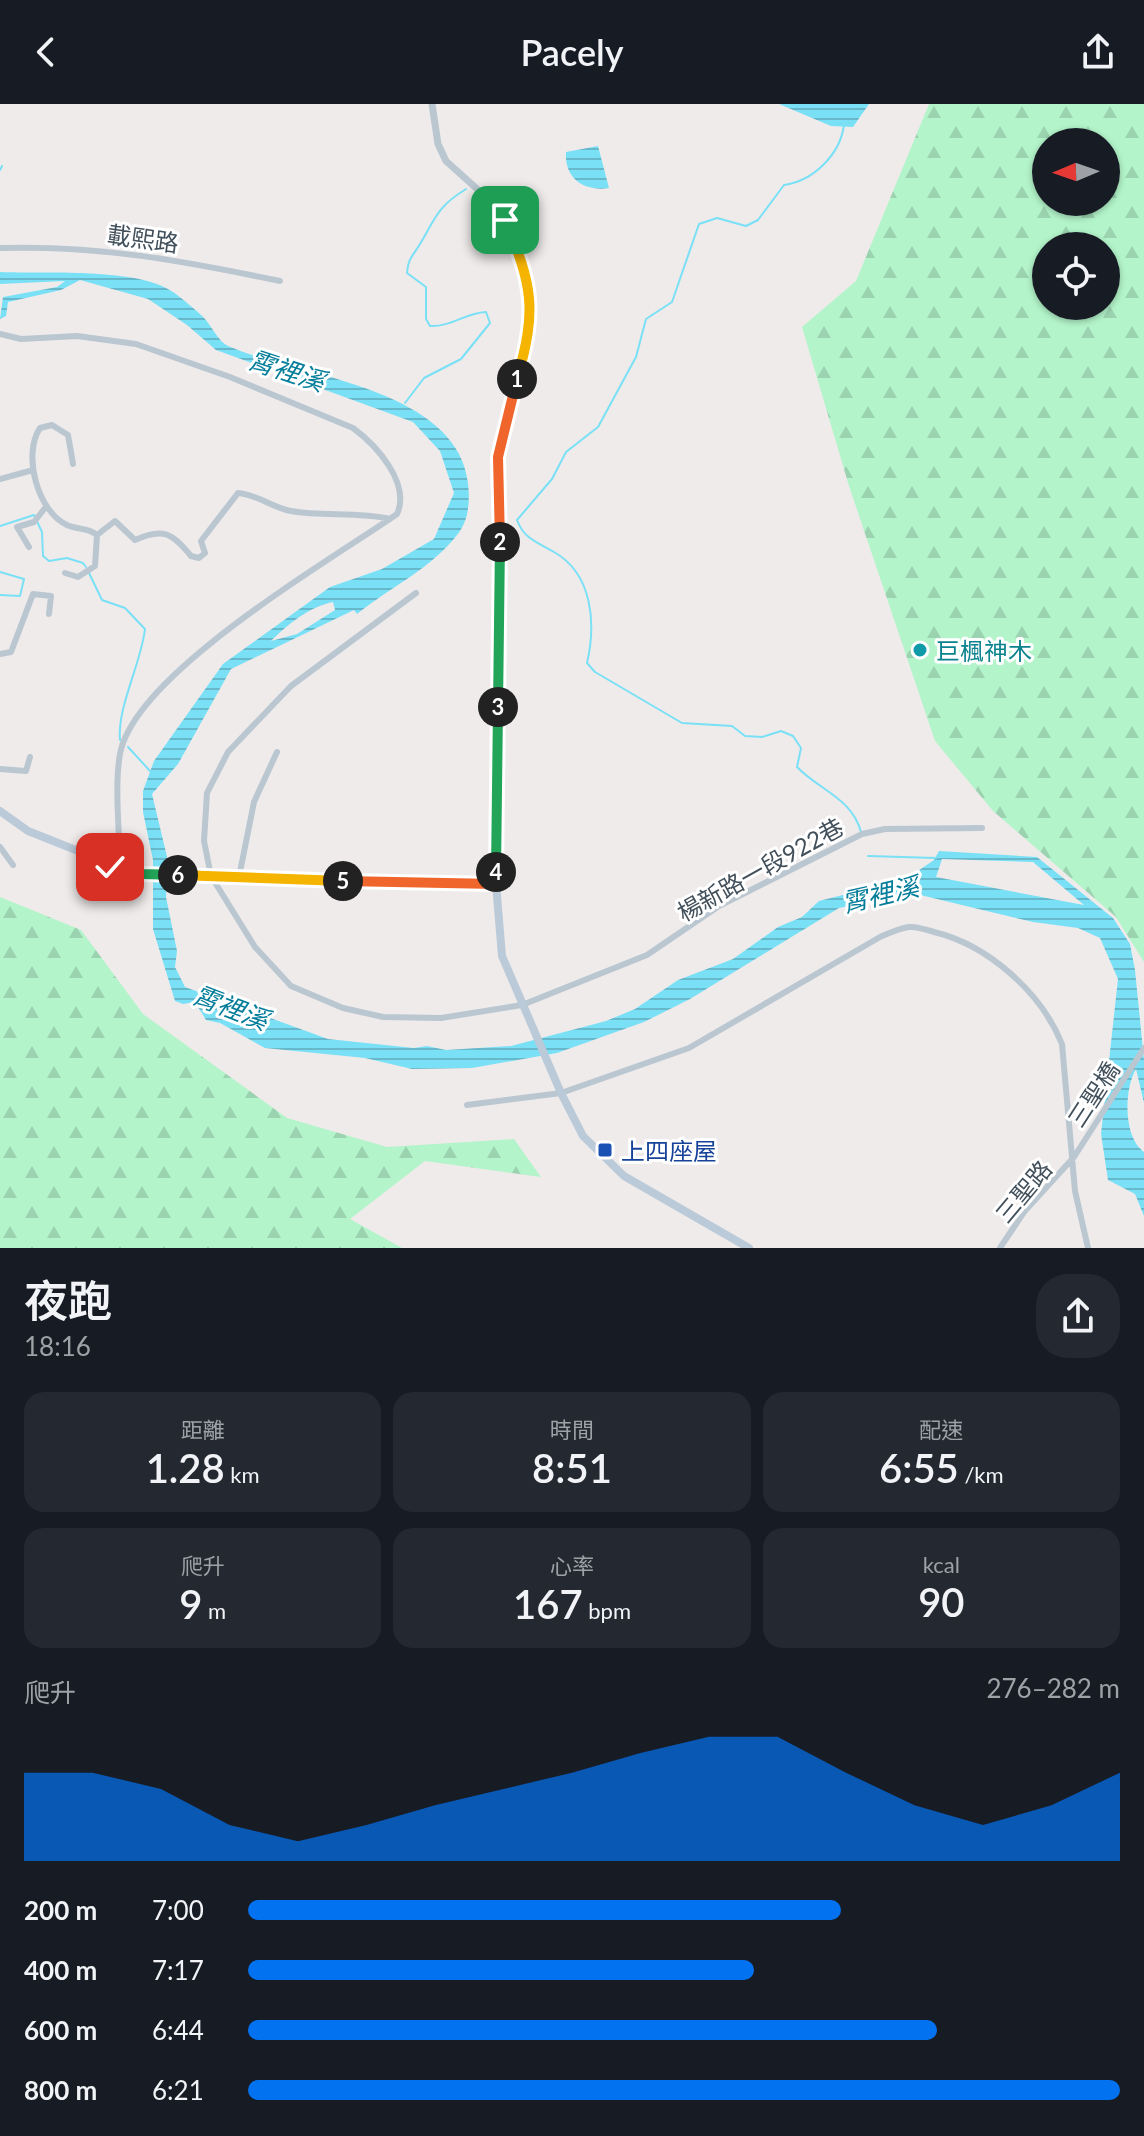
<!DOCTYPE html>
<html lang="zh-TW">
<head>
<meta charset="utf-8">
<style>
  :root { --surface:#171b24; --page:#242831; --text:#f1f3f6; --muted:#9ea1a6; --accent:#0372f1 }
  body { margin:0; font-family:Lato,"Noto Sans TC",sans-serif; background:var(--page); color:var(--text); height:100vh; display:flex; flex-direction:column; font-size:30px; white-space:nowrap }
  * { box-sizing:border-box; margin:0 }
  p { font-size:26px; color:var(--muted) }
  .icon { flex:none; width:44px; height:44px; fill:none; stroke:currentColor; stroke-width:2; stroke-linecap:round; stroke-linejoin:round }
  .map { position:relative; height:1144px; overflow:hidden }
  .drawer { display:flex; flex-direction:column; background:var(--surface); flex:1 }
  .drawer>* { flex:none }
  .needle { width:52px; rotate:268deg }
  .tools { position:absolute; left:1032px; top:24px; display:grid; gap:16px }
  .tools a { display:grid; place-items:center; width:88px; height:88px; border-radius:50%; background:var(--surface); box-shadow:0 2px 6px #0004; font-size:40px }
  .pin { position:absolute; display:grid; place-items:center; width:68px; height:68px; color:#fff; margin:-34px; border-radius:16px; box-shadow:0 4px 12px #0006 }
  .km { position:absolute; width:40px; height:40px; margin:-20px; border-radius:50%; background:#222; color:#fff; font-size:22px; line-height:40px; text-align:center }
  .round { display:grid; place-items:center; flex:none; width:84px; height:84px; border-radius:32px; background:var(--page) }
  .head { display:flex; align-items:center; justify-content:space-between; height:136px; padding:0 24px }
  h1 { font-size:44px; font-weight:600; line-height:60px }
  .metrics { display:grid; grid-template-columns:repeat(3,1fr); gap:12px; height:136px; padding:8px 24px }
  .metrics div { display:grid; align-content:center; border-radius:20px; background:var(--page); text-align:center }
  .metrics b { font-size:40px; font-weight:600 }
  .metrics small { font-size:22px; font-weight:400 }
  .metrics p { font-size:22px }
  .chart { height:224px; padding:16px 24px }
  .chart p { display:flex; justify-content:space-between }
  .chart svg { width:100%; height:144px; margin-top:8px; fill:var(--accent); opacity:.7 }
  ul { padding:0 24px; list-style:none; font-size:26px }
  li { display:grid; grid-template-columns:128px 96px 1fr; align-items:center; height:60px }
  li i { height:20px; border-radius:10px; background:var(--accent) }
  header { display:flex; justify-content:space-between; align-items:center; height:104px; padding:0 24px; background:var(--surface); font-size:36px; font-weight:600 }
  .map>svg:first-child { display:block }
  .forest { fill:url(#forest-firs); fill-rule:evenodd }
  .water { fill:url(#water-rules); fill-rule:evenodd }
  .lines { fill:none; stroke-linecap:round; stroke-linejoin:round }
  .stream { stroke:#7ae0f6; stroke-width:2 }
  .minor { stroke:#bac7d1; stroke-width:6 }
  .tertiary { stroke:#bac7d1; stroke-width:7 }
  .secondary { stroke:#bbcad8; stroke-width:8 }
  .split-1-casing { stroke:#fff; stroke-width:16 }
  .split-2-casing { stroke:#fff; stroke-width:16 }
  .split-3-casing { stroke:#fff; stroke-width:16 }
  .split-4-casing { stroke:#fff; stroke-width:16 }
  .split-5-casing { stroke:#fff; stroke-width:16 }
  .split-6-casing { stroke:#fff; stroke-width:16 }
  .split-7-casing { stroke:#fff; stroke-width:16 }
  .split-1 { stroke:#f5b400; stroke-width:10 }
  .split-2 { stroke:#f0652b; stroke-width:10 }
  .split-3 { stroke:#22a559; stroke-width:10 }
  .split-4 { stroke:#22a559; stroke-width:10 }
  .split-5 { stroke:#f0652b; stroke-width:10 }
  .split-6 { stroke:#f5b400; stroke-width:10 }
  .split-7 { stroke:#22a559; stroke-width:10 }
  .culture-dot { fill:#0f9aa8; stroke:#fff; stroke-width:3 }
  .transit-dot { fill:#1a4fb4; stroke:#fff; stroke-width:3 }
  .labels { text-anchor:middle; dominant-baseline:central; stroke-width:6; stroke-linejoin:round; paint-order:stroke }
  .street-label { font-size:24px; fill:#42505b; stroke:#fff }
  .culture-label { font-size:24px; fill:#0d838f; stroke:#fff; text-anchor:start }
  .transit-label { font-size:24px; fill:#164399; stroke:#fff; text-anchor:start }
  .water-label { font-size:26px; font-style:italic; fill:#037d99; stroke:#fff }
</style>
</head>
<body>
<header><svg class="icon" aria-label="back" viewBox="0 0 24 24"><path d="M15 5l-7 7 7 7"/></svg>Pacely<svg class="icon" aria-label="share" viewBox="0 0 24 24"><path d="M12 15V3M7 8l5-5 5 5M5 13v7h14v-7"/></svg></header>
<div class="map">
<svg width="1144" height="1144" viewBox="0 0 1144 1144">
  <defs>
    <pattern id="forest-firs" width="22" height="20" patternUnits="userSpaceOnUse" patternTransform="scale(2)"><rect width="22" height="20" fill="#b3f4ca"/><path d="M5 1l3.5 6h-7zM16 11l3.5 6h-7z" fill="#9bd3b0"/></pattern>
    <pattern id="water-rules" width="6" height="5" patternUnits="userSpaceOnUse" patternTransform="scale(2)"><rect width="6" height="5" fill="#7ae0f6"/><path d="M0 2.5h6" fill="none" stroke="#66b8ca"/></pattern>
  </defs>
  <rect width="100%" height="100%" fill="#efebeb"/>
  <!-- forest -->
  <path class="forest" d="M929,0H1144V858L1116,813L993,707L935,637L849,382L802,223L856,177ZM1046,38H1106V98H1046ZM1046,142H1106V202H1046Z
    M0,793L81,826L143,910L287,1014L387,1043L514,1035L541,1073L425,1057L350,1115L402,1144H0Z"/>
  <!-- water -->
  <path class="water" d="M779,0H869L853,23L831,22Z
    M598,42L609,84C584,88 564,74 566,48Z
    M0,168C44,170 137,163 173,188C178,191 202,211 205,215C212,223 219,238 228,242C297,272 457,283 468,379C470,398 469,416 457,431C432,464 389,484 357,510L354,506L231,565L178,660L152,690L168,757L166,793L177,847L175,863L185,883L328,935L414,944L427,942L446,946L511,942L606,917L635,905L678,876L733,855L778,823L802,813L819,797L906,775L934,756L939,747L1037,753L1113,814L1130,840L1135,866L1144,956V999L1136,965C1124,985 1123,1033 1144,1048V1112L1135,1090L1108,1076L1101,1030L1118,875L1100,834L1078,824L1033,818L912,789L839,804L690,895L644,918L557,949L472,964L412,965L365,954L265,944L220,919L206,916L195,898L183,900L175,897L153,825V756L143,708V687L154,657L223,560L330,483L382,465L434,435L454,389L440,347L413,318L216,246L187,221L148,195L80,176L61,186L8,198L6,212L0,215L3,193L57,183L65,177L0,180ZM333,498L335,506L297,530L271,537C288,520 309,503 333,498ZM942,755L1033,758L1084,801L936,773Z"/>
  <g class="lines">
    <!-- stream -->
    <path class="stream" d="M844,21C840,51 813,77 784,81L758,116L746,122L717,114L699,120L672,198L646,215L636,253L598,323L566,348L552,375L517,416C524,435 537,438 554,448C593,470 596,520 587,559L595,568L682,619L732,622L745,632L762,633L781,627L793,632L801,644L797,663C819,686 852,694 861,728
      M0,66L2,62
      M405,299L424,274L461,255L490,219L486,208C465,209 451,223 430,222L426,215V183L407,169C408,154 413,152 420,140C436,113 437,103 466,85
      M0,422L34,411L42,428L43,452L49,457L67,454L83,459L86,463
      M0,468L24,475L20,492L0,491
      M89,469L102,496L125,504L145,525C141,560 117,603 120,636
      M128,643L151,668
      M868,752L936,754"/>
    <!-- minor -->
    <path class="minor" d="M0,144C100,141 183,157 280,177
      M0,230L21,235L77,232L136,240L230,273L353,324C376,341 411,379 397,410C331,456 134,570 120,650C114,684 120,731 120,766
      M73,360L68,331L52,321L40,324C22,351 38,408 67,421C77,426 88,423 97,431
      M0,375L33,366
      M29,443L17,423L34,418L45,404
      M65,469L78,473L95,462L97,431L115,417L135,436C163,423 172,429 191,452L199,454L205,449L201,437L238,389C259,391 273,404 291,407C324,413 357,407 390,415
      M416,489L291,582L228,648L207,689L204,737L211,772L255,843L291,882L343,904L383,913L441,914L522,901L647,851L719,802L862,730L885,725L982,724
      M0,550L11,548L33,490L51,492L49,510
      M0,665L26,667L30,653
      M0,743L13,761
      M239,773L254,698L277,648
      M467,1001L561,989L689,944L880,833C889,829 900,824 909,823C917,822 927,826 934,828C988,841 1041,888 1062,940L1075,1087L1088,1144
      M1000,1144L1024,1108L1074,1053L1144,944"/>
    <!-- tertiary -->
    <path class="tertiary" d="M432,0L438,40L446,57L496,102L505,116L519,148L532,199L529,235L498,353L496,780"/>
    <!-- secondary -->
    <path class="secondary" d="M0,707L28,727L131,768L496,780L502,852L561,989L583,1032L624,1072L749,1144"/>
  </g>
  <g class="lines">
    <!-- split-1 casing -->
    <g class="split-1-casing">
      <path id="split-1" d="M505,116C533,182 537,206 517,275"/>
    </g>
    <!-- split-2 casing -->
    <g class="split-2-casing">
      <path id="split-2" d="M500,438L498,353L517,275"/>
    </g>
    <!-- split-3 casing -->
    <g class="split-3-casing">
      <path id="split-3" d="M498,603L500,438"/>
    </g>
    <!-- split-4 casing -->
    <g class="split-4-casing">
      <path id="split-4" d="M496,768L498,603"/>
    </g>
    <!-- split-5 casing -->
    <g class="split-5-casing">
      <path id="split-5" d="M343,777L496,780V768"/>
    </g>
    <!-- split-6 casing -->
    <g class="split-6-casing">
      <path id="split-6" d="M178,771L343,777"/>
    </g>
    <!-- split-7 casing -->
    <g class="split-7-casing">
      <path id="split-7" d="M110,763L143,770L178,771"/>
    </g>
    <!-- split-1 -->
    <use href="#split-1" class="split-1"/>
    <!-- split-2 -->
    <use href="#split-2" class="split-2"/>
    <!-- split-3 -->
    <use href="#split-3" class="split-3"/>
    <!-- split-4 -->
    <use href="#split-4" class="split-4"/>
    <!-- split-5 -->
    <use href="#split-5" class="split-5"/>
    <!-- split-6 -->
    <use href="#split-6" class="split-6"/>
    <!-- split-7 -->
    <use href="#split-7" class="split-7"/>
  </g>
  <!-- markers -->
  <circle class="culture-dot" cx="920" cy="546" r="8"/>
  <rect class="transit-dot" x="597" y="1038" width="16" height="16" rx="4"/>
  <g class="labels">
    <!-- street labels -->
    <g class="street-label">
      <text transform="translate(143 134) rotate(8)">載熙路</text>
      <text transform="translate(760 765) rotate(-29)">楊新路一段922巷</text>
      <text transform="translate(1093 990) rotate(-57)">三聖橋</text>
      <text transform="translate(1023 1087) rotate(-50)">三聖路</text>
    </g>
    <!-- culture labels -->
    <g class="culture-label">
      <text x="936" y="546">巨楓神木</text>
    </g>
    <!-- transit labels -->
    <g class="transit-label">
      <text x="621" y="1046">上四座屋</text>
    </g>
    <!-- water labels -->
    <g class="water-label">
      <text transform="translate(287 266) rotate(18)">霄裡溪</text>
      <text transform="translate(880 790) rotate(-13)">霄裡溪</text>
      <text transform="translate(231 903) rotate(21)">霄裡溪</text>
    </g>
  </g>
</svg>
<div class="tools">
<a><svg class="needle" viewBox="-14 -14 28 28"><path d="M0-13l5 13h-10z" fill="#e53935"/><path d="M0 13l5-13h-10z" fill="#9ea1a6"/></svg></a>
<a><svg class="icon" aria-label="locate" viewBox="0 0 24 24"><circle cx="12" cy="12" r="6"/><path d="M12 2v4M12 18v4M2 12h4M18 12h4"/></svg></a>
</div>
<div class="pin" style="left:505px;top:116px;background:#1e9e55"><svg class="icon" aria-label="arrive" viewBox="0 0 24 24"><path d="M6 21V4h12l-3 4 3 4H6"/></svg></div>
<div class="pin" style="left:110px;top:763px;background:#d93025"><svg class="icon" aria-label="check" viewBox="0 0 24 24"><path d="M5 12l5 5 9-10"/></svg></div>
<b class="km" style="left:517px;top:275px">1</b>
<b class="km" style="left:500px;top:438px">2</b>
<b class="km" style="left:498px;top:603px">3</b>
<b class="km" style="left:496px;top:768px">4</b>
<b class="km" style="left:343px;top:777px">5</b>
<b class="km" style="left:178px;top:771px">6</b>
</div>
<section class="drawer">
<div class="head"><div><h1>夜跑</h1><p>18:16</p></div><a class="round"><svg class="icon" aria-label="share" viewBox="0 0 24 24"><path d="M12 15V3M7 8l5-5 5 5M5 13v7h14v-7"/></svg></a></div>
<div class="metrics">
<div><p>距離</p><b>1.28<small> km</small></b></div>
<div><p>時間</p><b>8:51</b></div>
<div><p>配速</p><b>6:55<small> /km</small></b></div>
</div>
<div class="metrics">
<div><p>爬升</p><b>9<small> m</small></b></div>
<div><p>心率</p><b>167<small> bpm</small></b></div>
<div><p>kcal</p><b>90</b></div>
</div>
<div class="chart"><p><span>爬升</span>276–282 m</p>
<svg viewBox="0 0 160 44" preserveAspectRatio="none"><path d="M0 44V17L10 17L20 22L30 33L40 38L50 33L60 27L70 22L80 17L90 11L100 6L110 6L120 17L130 27L140 33L150 27L160 17V44z"/></svg>
</div>
<ul>
<li><b>200 m</b>7:00<i style="width:68%"></i></li>
<li><b>400 m</b>7:17<i style="width:58%"></i></li>
<li><b>600 m</b>6:44<i style="width:79%"></i></li>
<li><b>800 m</b>6:21<i style="width:100%"></i></li>
</ul>
</section>
</body>
</html>
